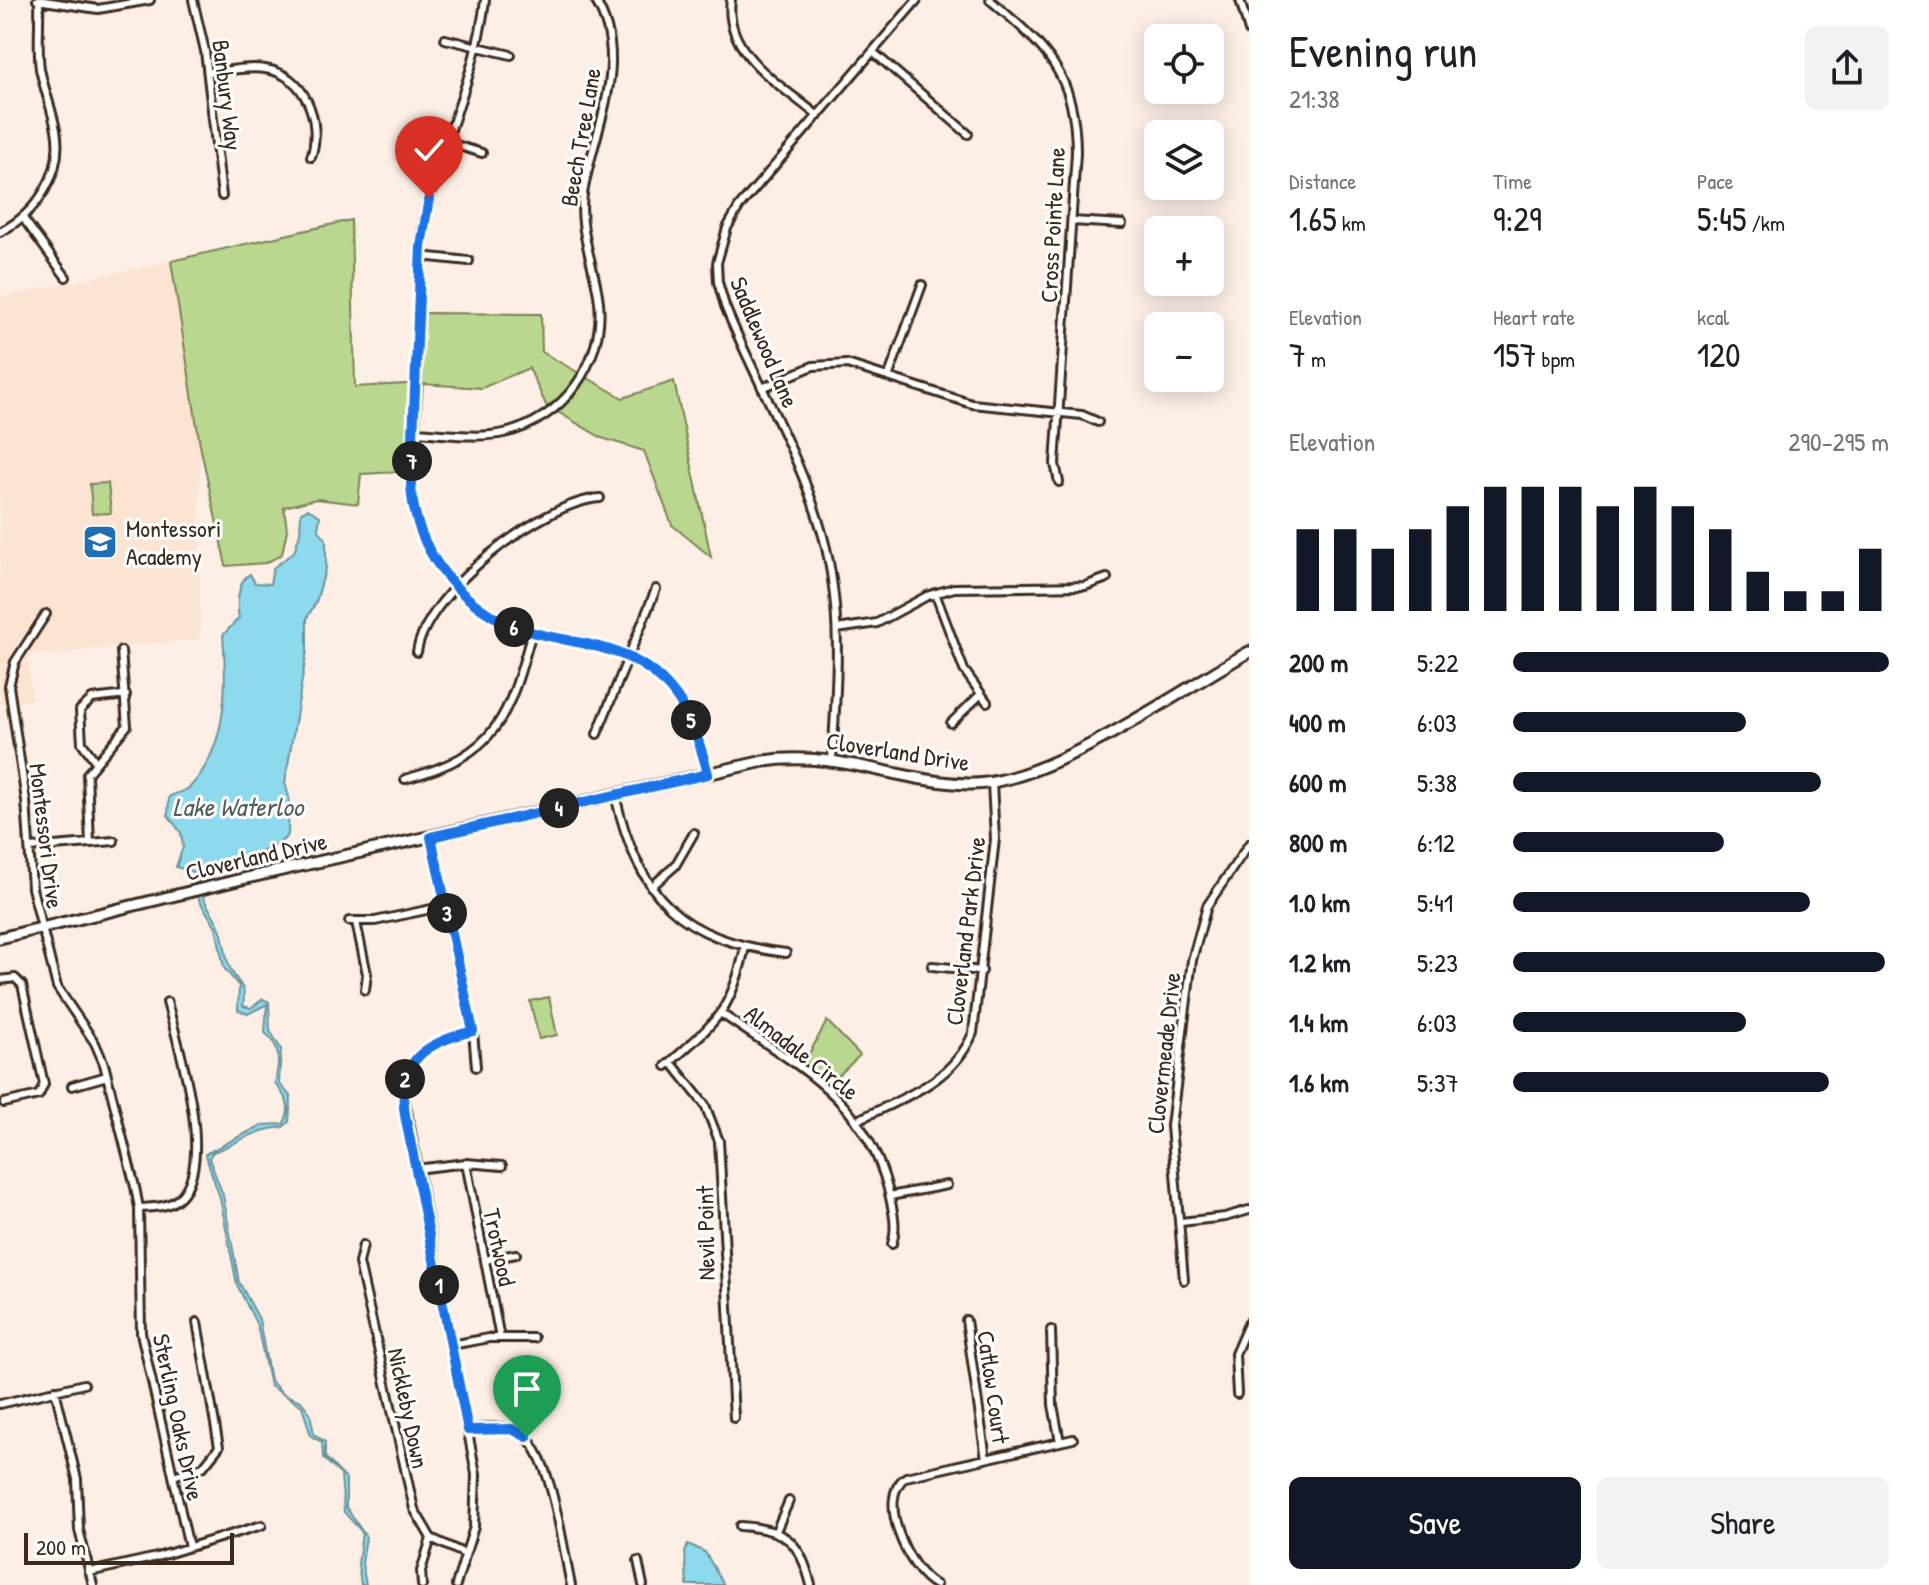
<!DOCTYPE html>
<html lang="en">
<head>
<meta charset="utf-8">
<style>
  :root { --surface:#fff; --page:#f2f2f2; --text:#202124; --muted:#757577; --accent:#111827 }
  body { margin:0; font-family:"Patrick Hand",sans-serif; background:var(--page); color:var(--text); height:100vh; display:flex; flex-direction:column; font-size:30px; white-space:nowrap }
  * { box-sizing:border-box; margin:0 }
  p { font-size:26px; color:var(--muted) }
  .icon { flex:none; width:44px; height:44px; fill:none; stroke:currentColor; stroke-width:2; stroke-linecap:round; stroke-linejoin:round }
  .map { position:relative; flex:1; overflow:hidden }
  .panel { display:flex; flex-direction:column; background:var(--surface); width:680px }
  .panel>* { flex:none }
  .controls { position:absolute; left:1144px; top:24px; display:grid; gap:16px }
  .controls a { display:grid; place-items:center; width:80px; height:80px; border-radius:12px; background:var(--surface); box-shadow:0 4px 20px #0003; font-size:40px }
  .scale { position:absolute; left:24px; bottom:20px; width:210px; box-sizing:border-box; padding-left:8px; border:4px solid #3b2a1e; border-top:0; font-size:22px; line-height:28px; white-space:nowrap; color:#3b2a1e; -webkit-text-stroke:6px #fff; paint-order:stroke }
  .pin { position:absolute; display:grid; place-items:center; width:68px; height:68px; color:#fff; margin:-82px -34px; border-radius:50% 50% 50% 0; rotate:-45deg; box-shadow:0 0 8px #0007 }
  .pin .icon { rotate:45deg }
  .km { position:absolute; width:40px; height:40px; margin:-20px; border-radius:50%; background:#222; color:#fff; font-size:22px; line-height:40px; text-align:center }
  .round { display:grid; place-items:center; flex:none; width:84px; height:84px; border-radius:12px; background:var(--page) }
  .head { display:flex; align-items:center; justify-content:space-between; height:136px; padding:0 40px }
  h1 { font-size:44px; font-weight:600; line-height:60px }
  .figures { display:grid; grid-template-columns:repeat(3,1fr); gap:12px; height:136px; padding:8px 40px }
  .figures div { display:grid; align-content:center }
  .figures b { font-size:34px; font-weight:600 }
  .figures small { font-size:22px; font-weight:400 }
  .figures p { font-size:22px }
  .chart { height:224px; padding:16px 40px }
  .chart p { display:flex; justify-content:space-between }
  .chart svg { width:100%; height:144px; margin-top:8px; stroke:var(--accent); stroke-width:6 }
  .action { display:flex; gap:16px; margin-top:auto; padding:16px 40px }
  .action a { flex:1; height:92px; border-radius:12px; background:var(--accent); color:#fff; font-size:32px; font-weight:600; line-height:92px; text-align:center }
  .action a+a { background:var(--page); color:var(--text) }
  ul { padding:0 40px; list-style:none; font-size:26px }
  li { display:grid; grid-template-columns:128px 96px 1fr; align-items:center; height:60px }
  li i { height:20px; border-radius:10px; background:var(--accent) }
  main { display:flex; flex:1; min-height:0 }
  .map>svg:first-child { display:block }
  .built { fill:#fce4d3 }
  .green { fill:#b9d78f; stroke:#7a8056; stroke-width:2 }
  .water { fill:#8dd9ed; stroke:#6c939a; stroke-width:2 }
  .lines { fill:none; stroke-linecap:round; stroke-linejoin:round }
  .street-casing { stroke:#3b2a1e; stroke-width:12 }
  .secondary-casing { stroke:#3b2a1e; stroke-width:15 }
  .street { stroke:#fff; stroke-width:6 }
  .secondary { stroke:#fff; stroke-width:9 }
  .route-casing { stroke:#fff; stroke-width:16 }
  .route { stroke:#1a73e8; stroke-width:10 }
  .labels { text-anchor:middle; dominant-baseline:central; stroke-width:6; stroke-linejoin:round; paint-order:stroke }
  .street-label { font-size:24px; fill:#3b2a1e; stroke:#fff }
  .poi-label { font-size:24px; fill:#3b2a1e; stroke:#fff; text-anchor:start }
  .water-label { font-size:26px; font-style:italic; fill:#545f5c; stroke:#fff }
</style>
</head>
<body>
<main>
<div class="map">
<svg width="1249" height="1585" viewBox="0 0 1249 1585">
  <rect width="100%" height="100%" fill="#fdefe5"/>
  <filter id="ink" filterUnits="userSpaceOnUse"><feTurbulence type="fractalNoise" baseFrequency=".0125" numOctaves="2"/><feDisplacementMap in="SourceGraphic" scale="16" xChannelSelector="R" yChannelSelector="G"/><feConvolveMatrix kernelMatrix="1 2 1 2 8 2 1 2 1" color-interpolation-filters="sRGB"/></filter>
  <g filter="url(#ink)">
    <!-- built -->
    <path class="built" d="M171,261L200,445V639L29,656L32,700L0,704V297Z"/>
    <!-- green -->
    <path class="green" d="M351,220L355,387L422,383L424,313L541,314L542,352L623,398L674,381L711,557L672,525L644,451L602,438L546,405L529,368L482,388L423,384L417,471L361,474L358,504L316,499L284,507L287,530L282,554L266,563L226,566L200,445L171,261Z
      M108,483L111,513L92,514L90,484Z
      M549,997L557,1035L539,1039L530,1001Z
      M827,1021L860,1055L830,1084L803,1065Z"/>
    <!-- water -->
    <path class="water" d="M308,509L320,516L318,529L326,539V567L316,602L307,618V650L285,783L289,797L288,835C264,862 222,855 199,880C200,902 215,912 221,931C225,943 225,957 230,968C238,987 247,982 243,1006L251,1008L263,999L269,1002L270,1031L281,1049L279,1083L291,1097L289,1122L283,1127C254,1129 240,1143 213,1152L209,1158L223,1195L239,1282L259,1319L270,1380L283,1394L301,1401L310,1413L314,1434L325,1442V1457L346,1479V1507L366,1537L362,1563L366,1585H361L358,1564L362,1532L344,1512L341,1475L323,1458L322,1442L311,1436L302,1406L270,1386L257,1325L237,1285L220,1198L205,1154L262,1125L283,1124C294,1107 285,1096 275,1083C279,1064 282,1045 265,1033L267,1004L248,1014L238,1010L239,986L224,968L216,927L200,902L192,879L196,873L176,867L183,847L181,833L168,815L169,797C176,792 186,792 191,786C228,745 227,685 223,635L239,618C236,604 238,580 250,574L255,583L270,584L273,568L294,552L300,533L301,512Z
      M688,1544L705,1552L724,1585H687L685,1553Z"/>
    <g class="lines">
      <!-- street casing -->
      <g class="street-casing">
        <path id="street" d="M37,0L98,9L150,0
          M193,0L205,51L222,196
          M485,0C476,80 436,153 422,232L411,485C415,555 467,616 535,633C574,643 617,645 650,670C685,696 698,733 708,774
          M731,0C723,54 782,85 818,116
          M990,0C1046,47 1076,74 1076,153L1055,464L1059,482
          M1240,0L1249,31
          M445,39L511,55
          M873,52L968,134
          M208,73C226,71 247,66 265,69C305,74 323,122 311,157
          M446,142L482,153
          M23,218L66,277
          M1072,221L1122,224
          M0,232C37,213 64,173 56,130C52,109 44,89 40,69C37,46 40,23 39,0
          M420,256L469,261
          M889,375L922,285
          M762,388L813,366L847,364L972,404L1082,415L1098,422
          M413,432C442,433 476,439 504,433C563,420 605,362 599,302C595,266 578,232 583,194C593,130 633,61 595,0
          M935,593L964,670L987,702
          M46,614L15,662L9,686L26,801L32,888L57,987L95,1043L104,1064L135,1187L139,1208L141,1333L189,1547
          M837,629L877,623L927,596L954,588L1085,586L1107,578
          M417,652C426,592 542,502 600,498
          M951,723L980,695
          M597,734L656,589
          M832,759C837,684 843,609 823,536C801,455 756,383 725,306L718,282L717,263L727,228L739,207L917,0
          M96,762L82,743L80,710L92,699L126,695
          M405,779C498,754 508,718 532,632
          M615,795C639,898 680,940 786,953
          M431,837L473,1031L476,1067
          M90,843L87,774L127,726L121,651
          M30,848L114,841
          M651,887L675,866L694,833
          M349,921H375L445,906
          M356,922L367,974L365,990
          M932,966L982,971
          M0,980L15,978L22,985L44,1084L39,1095L4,1103
          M722,1014C795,1065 864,1096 888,1189C892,1207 898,1226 892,1244
          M671,1062L705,1105L719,1141L734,1418
          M666,1066C715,1022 731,1014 745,947
          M72,1086L107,1076
          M858,1120C902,1098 953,1082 973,1033L995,839L992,783
          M466,1163L500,1338
          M416,1169L466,1163L502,1166
          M890,1196L947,1185
          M139,1208C153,1207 169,1208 180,1197C216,1161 178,1045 167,1002
          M1181,1222L1225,1217L1249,1210
          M363,1245L359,1263L414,1509L431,1538L465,1554
          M485,1260L516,1254
          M1184,1280L1171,1126L1192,960L1207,906L1249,844
          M966,1320L986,1459
          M1051,1330L1053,1405L1060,1442
          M451,1345L489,1338H534
          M55,1390L77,1479L79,1530L93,1585
          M1237,1394L1235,1354L1249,1322
          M0,1404L84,1384
          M468,1430C485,1427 507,1424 522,1434C552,1453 563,1550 571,1585
          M173,1476L203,1467L219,1447L197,1322
          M740,1526C786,1529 800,1541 811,1585
          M776,1531L789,1501
          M638,1561L643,1585
          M89,1572L157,1557L262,1525
          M422,1585L421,1571L431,1538
          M456,1585L474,1527L476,1474L403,1090C407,1052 439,1039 473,1031
          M936,1585C908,1571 875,1497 906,1477L1073,1439"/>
      </g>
      <!-- secondary casing -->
      <g class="secondary-casing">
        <path id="secondary" d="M0,938L242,879L764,761C838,750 898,782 969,784C1046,786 1179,691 1249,652"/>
      </g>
      <!-- street -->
      <use href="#street" class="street"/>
      <!-- secondary -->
      <use href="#secondary" class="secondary"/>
    </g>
  </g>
  <g class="lines" filter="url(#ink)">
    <!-- route casing -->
    <g class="route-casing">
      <path id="route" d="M429,198L421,246L411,485C415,555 467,616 535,633C574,643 617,645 650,670C685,696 698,734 708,774L431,837L473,1031C424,1043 397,1061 405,1115L468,1430L512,1429L527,1437"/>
    </g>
    <!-- route -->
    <use href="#route" class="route"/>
  </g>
  <!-- icons -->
  <defs>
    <g id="school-square" transform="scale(1.8)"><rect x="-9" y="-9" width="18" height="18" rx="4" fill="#1f6fb2" stroke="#fff"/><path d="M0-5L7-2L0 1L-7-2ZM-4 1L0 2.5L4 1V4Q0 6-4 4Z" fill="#fff"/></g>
  </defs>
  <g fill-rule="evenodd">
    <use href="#school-square" x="100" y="542"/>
  </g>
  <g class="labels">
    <!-- street labels -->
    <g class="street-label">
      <text transform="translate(228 95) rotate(83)">Banbury Way</text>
      <text transform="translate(580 137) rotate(-80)">Beech Tree Lane</text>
      <text transform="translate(1052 225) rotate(-87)">Cross Pointe Lane</text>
      <text transform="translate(765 342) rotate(67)">Saddlewood Lane</text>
      <text transform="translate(898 751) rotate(9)">Cloverland Drive</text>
      <text transform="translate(47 836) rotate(83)">Montessori Drive</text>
      <text transform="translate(256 856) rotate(-13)">Cloverland Drive</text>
      <text transform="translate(965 931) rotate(-83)">Cloverland Park Drive</text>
      <text transform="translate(802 1052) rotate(38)">Almadale Circle</text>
      <text transform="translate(1163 1053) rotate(-84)">Clovermeade Drive</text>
      <text transform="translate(705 1233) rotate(-91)">Nevil Point</text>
      <text transform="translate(500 1247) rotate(78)">Trotwood</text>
      <text transform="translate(994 1387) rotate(82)">Catlow Court</text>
      <text transform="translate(409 1408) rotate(78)">Nickleby Down</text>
      <text transform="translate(179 1417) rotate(78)">Sterling Oaks Drive</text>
    </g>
    <!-- poi labels -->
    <g class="poi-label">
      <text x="126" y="528">Montessori<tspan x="126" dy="28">Academy</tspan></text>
    </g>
    <!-- water labels -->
    <g class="water-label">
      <text x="238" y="806">Lake Waterloo</text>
    </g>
  </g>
</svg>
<div class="controls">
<a><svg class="icon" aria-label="locate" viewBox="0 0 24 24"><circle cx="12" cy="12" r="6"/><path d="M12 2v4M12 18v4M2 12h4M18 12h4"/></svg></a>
<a><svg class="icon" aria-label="layers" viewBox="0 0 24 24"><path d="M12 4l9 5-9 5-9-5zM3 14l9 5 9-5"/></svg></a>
<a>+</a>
<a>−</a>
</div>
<div class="scale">200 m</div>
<div class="pin" style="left:527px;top:1437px;background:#1e9e55"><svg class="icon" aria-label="arrive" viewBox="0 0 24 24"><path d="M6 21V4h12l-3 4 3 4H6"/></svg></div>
<div class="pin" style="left:429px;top:198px;background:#d93025"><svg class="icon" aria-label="check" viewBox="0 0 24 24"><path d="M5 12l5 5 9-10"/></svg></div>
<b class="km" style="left:439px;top:1285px">1</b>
<b class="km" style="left:405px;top:1079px">2</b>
<b class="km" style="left:447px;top:913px">3</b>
<b class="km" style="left:559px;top:808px">4</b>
<b class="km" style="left:691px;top:720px">5</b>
<b class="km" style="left:514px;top:627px">6</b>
<b class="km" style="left:412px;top:461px">7</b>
</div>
<section class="panel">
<div class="head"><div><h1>Evening run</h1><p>21:38</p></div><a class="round"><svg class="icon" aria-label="share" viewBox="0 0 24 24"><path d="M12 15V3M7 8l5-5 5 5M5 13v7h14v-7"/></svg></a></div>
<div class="figures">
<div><p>Distance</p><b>1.65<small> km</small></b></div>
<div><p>Time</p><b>9:29</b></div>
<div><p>Pace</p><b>5:45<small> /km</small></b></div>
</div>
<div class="figures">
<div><p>Elevation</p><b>7<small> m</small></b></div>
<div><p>Heart rate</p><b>157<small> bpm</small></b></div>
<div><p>kcal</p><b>120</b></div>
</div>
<div class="chart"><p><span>Elevation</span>290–295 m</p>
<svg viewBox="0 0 160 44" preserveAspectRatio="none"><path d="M5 44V19M15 44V19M25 44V25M35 44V19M45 44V12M55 44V6M65 44V6M75 44V6M85 44V12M95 44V6M105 44V12M115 44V19M125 44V32M135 44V38M145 44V38M155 44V25"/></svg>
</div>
<ul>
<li><b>200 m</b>5:22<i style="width:100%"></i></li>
<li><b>400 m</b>6:03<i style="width:62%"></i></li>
<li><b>600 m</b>5:38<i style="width:82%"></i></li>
<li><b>800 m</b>6:12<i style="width:56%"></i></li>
<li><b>1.0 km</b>5:41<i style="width:79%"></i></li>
<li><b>1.2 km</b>5:23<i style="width:99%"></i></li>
<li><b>1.4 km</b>6:03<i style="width:62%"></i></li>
<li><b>1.6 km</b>5:37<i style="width:84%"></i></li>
</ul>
<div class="action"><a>Save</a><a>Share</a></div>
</section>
</main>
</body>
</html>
